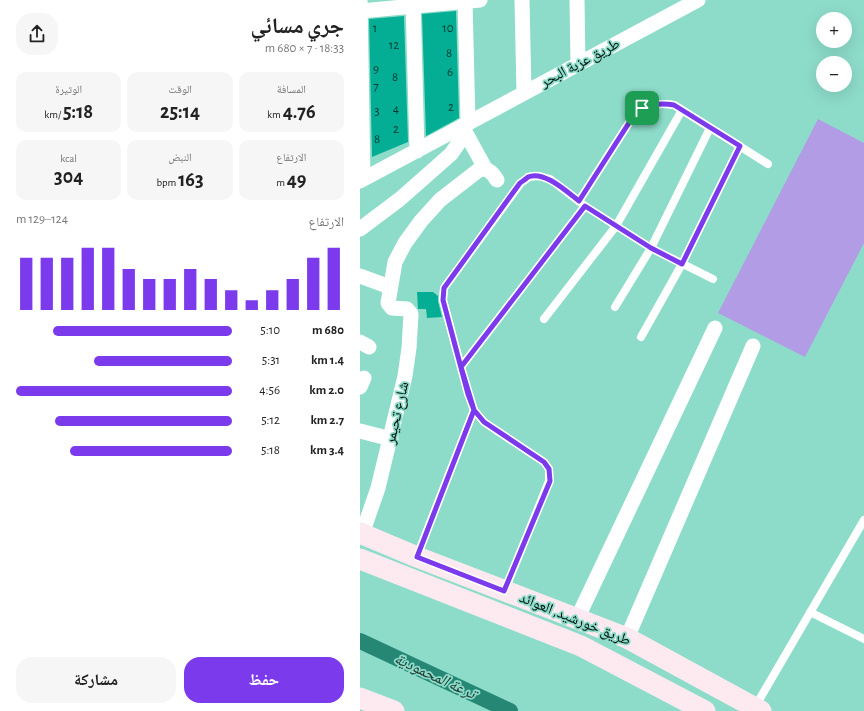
<!DOCTYPE html>
<html lang="ar">
<head>
<meta charset="utf-8">
<style>
  :root { --surface:#fff; --page:#f6f6f6; --text:#222; --muted:#767676; --accent:#7c3aed }
  body { margin:0; font-family:"Alegreya Sans","Noto Naskh Arabic",sans-serif; background:var(--page); color:var(--text); direction:rtl; height:100vh; display:flex; flex-direction:column; font-size:15px; white-space:nowrap }
  * { box-sizing:border-box; margin:0 }
  p { font-size:13px; color:var(--muted) }
  .icon { flex:none; width:22px; height:22px; fill:none; stroke:currentColor; stroke-width:2; stroke-linecap:round; stroke-linejoin:round }
  .map { position:relative; flex:1; overflow:hidden; direction:ltr }
  .panel { display:flex; flex-direction:column; background:var(--surface); width:360px }
  .panel>* { flex:none }
  .tools { position:absolute; left:456px; top:12px; display:grid; gap:8px }
  .tools a { display:grid; place-items:center; width:36px; height:36px; border-radius:50%; background:var(--surface); box-shadow:0 4px 16px #0002; font-size:20px }
  .pin { position:absolute; display:grid; place-items:center; width:34px; height:34px; color:#fff; margin:-17px; border-radius:8px; box-shadow:0 2px 6px #0006 }
  .round { display:grid; place-items:center; flex:none; width:42px; height:42px; border-radius:16px; background:var(--page) }
  .head { display:flex; align-items:center; justify-content:space-between; height:68px; padding:0 16px }
  h1 { font-size:22px; font-weight:700; line-height:30px }
  .stats { display:grid; grid-template-columns:repeat(3,1fr); gap:6px; height:68px; padding:4px 16px }
  .stats div { display:grid; align-content:center; border-radius:10px; background:var(--page); text-align:center }
  .stats b { font-size:20px; font-weight:700 }
  .stats small { font-size:11px; font-weight:400 }
  .stats p { font-size:11px }
  .chart { height:112px; padding:8px 16px }
  .chart p { display:flex; justify-content:space-between }
  .chart svg { width:100%; height:72px; margin-top:4px; stroke:var(--accent); stroke-width:6 }
  .primary-button { display:flex; gap:8px; margin-top:auto; padding:8px 16px }
  .primary-button a { flex:1; height:46px; border-radius:16px; background:var(--accent); color:#fff; font-size:16px; font-weight:700; line-height:46px; text-align:center }
  .primary-button a+a { background:var(--page); color:var(--text) }
  ul { padding:0 16px; list-style:none; font-size:13px }
  li { display:grid; grid-template-columns:64px 48px 1fr; align-items:center; height:30px }
  li i { height:10px; border-radius:5px; background:var(--accent) }
  main { display:flex; flex:1; min-height:0 }
  .map>svg:first-child { display:block }
  .green { fill:#b29ce6 }
  .lines { fill:none; stroke-linecap:round; stroke-linejoin:round }
  .canal { stroke:#268775; stroke-width:16 }
  .building { fill:#04ae95 }
  .lane { stroke:#fff; stroke-width:8 }
  .street { stroke:#fff; stroke-width:15 }
  .secondary { stroke:#fde9f0; stroke-width:21 }
  .route-casing { stroke:#fff; stroke-width:8 }
  .route { stroke:#7c3aed; stroke-width:5 }
  .labels { text-anchor:middle; dominant-baseline:central; stroke-width:3.5; stroke-linejoin:round; paint-order:stroke }
  .number-label { font-size:13px; fill:#01382e }
  .street-label { font-size:15px; fill:#00110c; stroke:#8ddcc9 }
  .water-label { font-size:16px; font-style:italic; fill:#213e37; stroke:#8ddcc9 }
</style>
</head>
<body>
<main>
<div class="map">
<svg width="504" height="711" viewBox="0 0 504 711">
  <rect width="100%" height="100%" fill="#8ddcc9"/>
  <!-- green -->
  <path class="green" d="M458,119L504,143V243L445,357L358,313Z"/>
  <g class="lines">
    <!-- canal -->
    <path class="canal" d="M0,641L150,711"/>
  </g>
  <!-- building -->
  <path class="building" d="M96,11L99,118L66,136L62,14Z
    M44,16L48,142L12,157L9,19Z
    M57,292H73L78,296V301L82,317L67,318L66,309H58Z"/>
  <g class="lines">
    <!-- lane -->
    <path class="lane" d="M219,201L274,115C286,105 298,102 314,105L408,164
      M255,307L291,248L350,128
      M184,319L256,226L322,110
      M281,337L322,264L380,146
      M101,367L225,206
      M57,556L114,410
      M145,590L189,481V469L184,462L124,422L114,410L108,393L83,300L84,288L161,183L169,177L179,176L190,179L225,206L291,248L353,279
      M450,612L504,639
      M395,707L504,520"/>
    <!-- street -->
    <path class="street" d="M0,0L3,179
      M53,0L57,151
      M105,0L108,123
      M162,0L164,93
      M217,0L218,64
      M0,11L120,0
      M102,126L125,168
      M0,181L338,0
      M0,229L40,199L91,154L100,141L102,126
      M0,276L30,287
      M0,342L9,347
      M0,387L4,378
      M0,431L31,439
      M2,534L18,488L45,376L49,348L51,314L47,309L32,308L28,303L35,262L45,243L61,221L80,200L120,169C129,168 133,174 137,180
      M217,619L355,328
      M267,638L393,346"/>
    <!-- secondary -->
    <path class="secondary" d="M0,533L57,557L267,638L401,711
      M0,559L221,646L345,711
      M0,698L34,711"/>
  </g>
  <g class="lines">
    <!-- route casing -->
    <g class="route-casing">
      <path id="route" d="M282,108L274,115L219,201C207,192 184,170 168,177C166,179 163,181 160,183L84,288L83,300L108,394L114,410L124,422L184,462L189,469L190,481L144,591L57,557L114,410L101,367L225,206L291,248L322,264L380,146L314,105C302,103 294,104 282,108"/>
    </g>
    <!-- route -->
    <use href="#route" class="route"/>
  </g>
  <g class="labels">
    <!-- number labels -->
    <g class="number-label">
      <text x="15" y="28">1</text>
      <text x="88" y="28">10</text>
      <text x="34" y="45">12</text>
      <text x="89" y="53">8</text>
      <text x="16" y="69">9</text>
      <text x="90" y="72">6</text>
      <text x="35" y="77">8</text>
      <text x="16" y="86">7</text>
      <text x="91" y="107">2</text>
      <text x="36" y="109">4</text>
      <text x="17" y="111">3</text>
      <text x="36" y="129">2</text>
      <text x="17" y="139">8</text>
    </g>
    <!-- street labels -->
    <g class="street-label">
      <text transform="translate(220 63) rotate(-28)">طريق عزبة البحر</text>
      <text transform="translate(37 413) rotate(-77)">شارع تحيمر</text>
      <text transform="translate(215 619) rotate(22)">طريق خورشيد, العوائد</text>
    </g>
    <!-- water labels -->
    <g class="water-label">
      <text transform="translate(75 676) rotate(25)">ترعة المحمودية</text>
    </g>
  </g>
</svg>
<div class="tools">
<a>+</a>
<a>−</a>
</div>
<div class="pin" style="left:282px;top:108px;background:#1e9e55"><svg class="icon" aria-label="arrive" viewBox="0 0 24 24"><path d="M6 21V4h12l-3 4 3 4H6"/></svg></div>
</div>
<section class="panel">
<div class="head"><div><h1>جري مسائي</h1><p>18:33 · 7 × 680 m</p></div><a class="round"><svg class="icon" aria-label="share" viewBox="0 0 24 24"><path d="M12 15V3M7 8l5-5 5 5M5 13v7h14v-7"/></svg></a></div>
<div class="stats">
<div><p>المسافة</p><b>4.76<small> km</small></b></div>
<div><p>الوقت</p><b>25:14</b></div>
<div><p>الوتيرة</p><b>5:18<small> /km</small></b></div>
</div>
<div class="stats">
<div><p>الارتفاع</p><b>49<small> m</small></b></div>
<div><p>النبض</p><b>163<small> bpm</small></b></div>
<div><p>kcal</p><b>304</b></div>
</div>
<div class="chart"><p><span>الارتفاع</span>124–129 m</p>
<svg viewBox="0 0 160 44" preserveAspectRatio="none"><path d="M5 44V12M15 44V12M25 44V12M35 44V6M45 44V6M55 44V19M65 44V25M75 44V25M85 44V19M95 44V25M105 44V32M115 44V38M125 44V32M135 44V25M145 44V12M155 44V6"/></svg>
</div>
<ul>
<li><b>680 m</b>5:10<i style="width:83%"></i></li>
<li><b>1.4 km</b>5:31<i style="width:64%"></i></li>
<li><b>2.0 km</b>4:56<i style="width:100%"></i></li>
<li><b>2.7 km</b>5:12<i style="width:82%"></i></li>
<li><b>3.4 km</b>5:18<i style="width:75%"></i></li>
</ul>
<div class="primary-button"><a>حفظ</a><a>مشاركة</a></div>
</section>
</main>
</body>
</html>
